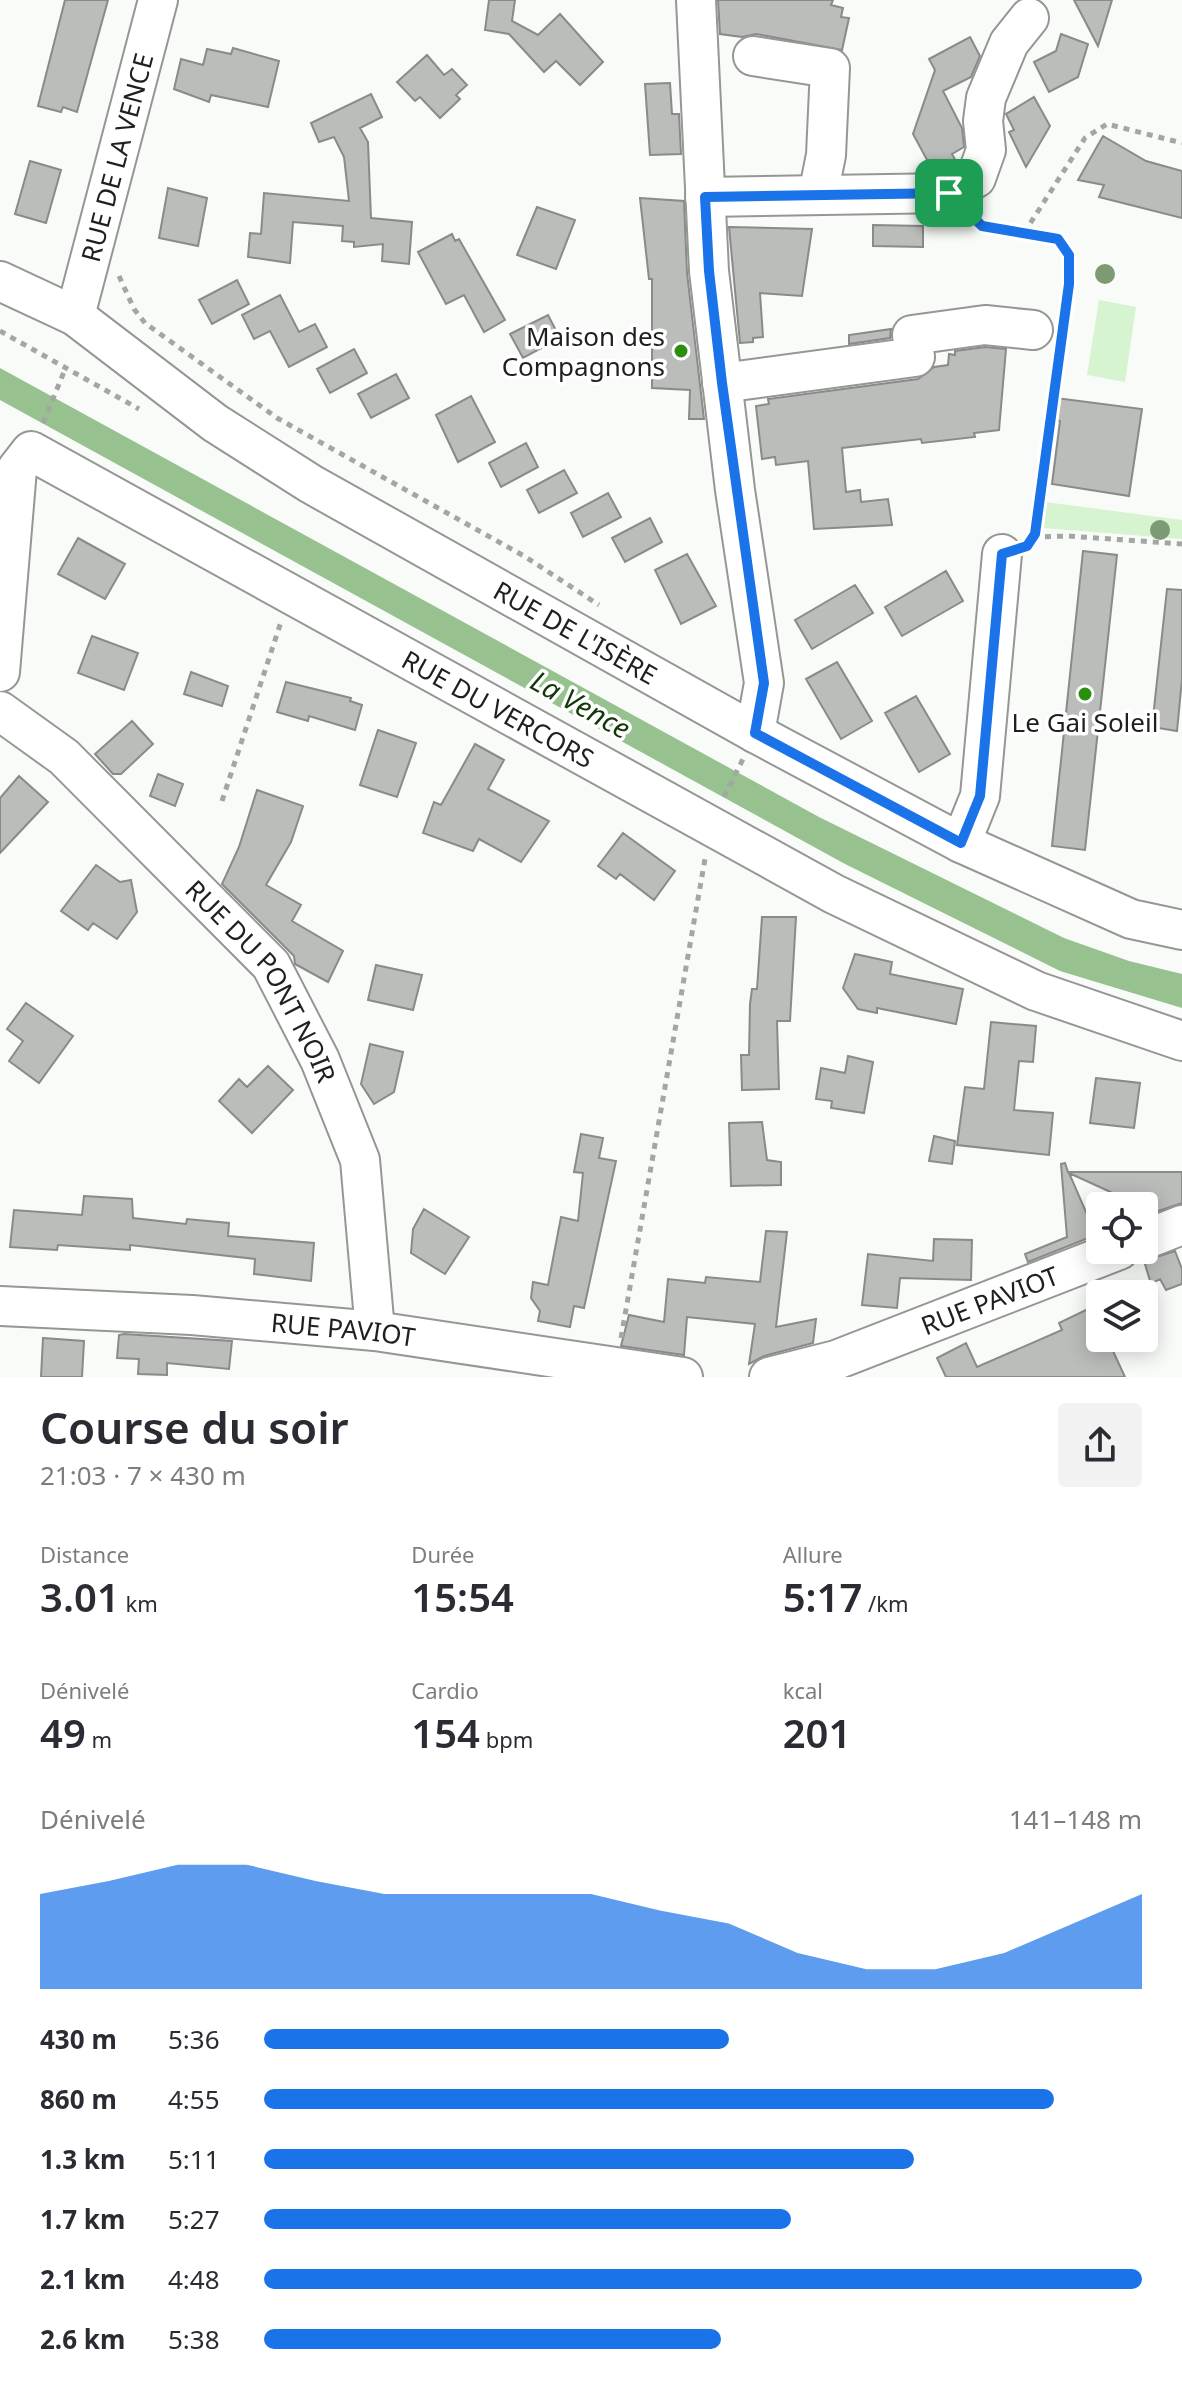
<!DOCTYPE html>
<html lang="fr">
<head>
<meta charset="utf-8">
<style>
  :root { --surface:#fff; --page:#f2f2f3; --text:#2b2b33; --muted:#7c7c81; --accent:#1a73e8 }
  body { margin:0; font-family:"Noto Sans",sans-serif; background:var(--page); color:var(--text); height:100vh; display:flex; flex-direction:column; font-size:30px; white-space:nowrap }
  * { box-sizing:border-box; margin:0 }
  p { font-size:26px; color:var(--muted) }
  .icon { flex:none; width:44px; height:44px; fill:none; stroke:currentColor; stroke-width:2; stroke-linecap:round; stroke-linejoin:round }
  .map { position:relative; height:1377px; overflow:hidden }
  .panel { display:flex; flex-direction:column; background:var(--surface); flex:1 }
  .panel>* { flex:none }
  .buttons { position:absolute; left:1086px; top:1192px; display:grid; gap:16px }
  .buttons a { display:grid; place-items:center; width:72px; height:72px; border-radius:8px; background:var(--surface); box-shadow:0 4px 20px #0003; font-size:40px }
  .pin { position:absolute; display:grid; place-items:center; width:68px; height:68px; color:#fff; margin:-34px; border-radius:16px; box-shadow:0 4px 12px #0006 }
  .round { display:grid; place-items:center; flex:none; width:84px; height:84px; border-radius:8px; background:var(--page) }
  .overview { display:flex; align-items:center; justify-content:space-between; height:136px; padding:0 40px }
  h1 { font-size:44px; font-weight:600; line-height:60px }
  .figures { display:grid; grid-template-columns:repeat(3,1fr); gap:12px; height:136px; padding:8px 40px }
  .figures div { display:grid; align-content:center }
  .figures b { font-size:40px; font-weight:600 }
  .figures small { font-size:22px; font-weight:400 }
  .figures p { font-size:22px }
  .chart { height:224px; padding:16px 40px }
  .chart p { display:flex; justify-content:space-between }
  .chart svg { width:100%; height:144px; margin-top:8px; fill:var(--accent); opacity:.7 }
  ul { padding:0 40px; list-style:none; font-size:26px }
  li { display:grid; grid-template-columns:128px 96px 1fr; align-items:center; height:60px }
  li i { height:20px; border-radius:10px; background:var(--accent) }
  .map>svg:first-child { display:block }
  .green { fill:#d5f4cf }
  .water { fill:#98c190 }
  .building { fill:#babdb9; stroke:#888b87; stroke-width:2 }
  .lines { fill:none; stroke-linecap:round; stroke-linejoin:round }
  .minor-casing { stroke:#959794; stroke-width:42 }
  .path { stroke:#a3a6a3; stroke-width:5; stroke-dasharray:6 6; stroke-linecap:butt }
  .minor { stroke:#fff; stroke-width:38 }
  .tree { fill:#7c9b75 }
  .route-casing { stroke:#fff; stroke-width:16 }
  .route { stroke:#1a73e8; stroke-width:10 }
  .poi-dot { fill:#2a8f0d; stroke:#fff; stroke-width:3 }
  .labels { text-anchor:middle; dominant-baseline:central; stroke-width:7; stroke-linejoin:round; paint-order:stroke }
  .street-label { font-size:26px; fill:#1e1f1e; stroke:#fff }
  .poi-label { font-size:26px; fill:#1e1f1e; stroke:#fff; text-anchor:end }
  .water-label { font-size:28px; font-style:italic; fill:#103907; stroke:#fff }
</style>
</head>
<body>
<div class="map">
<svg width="1182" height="1377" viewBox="0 0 1182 1377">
  <rect width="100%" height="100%" fill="#f8fbf8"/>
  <!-- green -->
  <path class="green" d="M1099,300L1136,307L1125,382L1087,375Z
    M1045,502L1182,520V539L1043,528Z"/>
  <!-- water -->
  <path class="water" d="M0,368L819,817L1064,938L1129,961L1182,974V1008L1060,971L845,864L0,400Z"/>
  <!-- building -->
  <path class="building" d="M65,0H108L77,112L63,107L61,112L38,106Z
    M489,0H515L512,21L538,35L560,14L603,62L580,85L556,61L544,72L509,34L485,30Z
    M718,0H833L831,5L843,8L841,17L849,18L842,50L756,34L742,37L720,34Z
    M1074,0H1112L1098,46Z
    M1061,34L1088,44L1078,77L1049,92L1034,62L1056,51Z
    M970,37L980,56L971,77L943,91L962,128L964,147L952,154L957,163L943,171H933L913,134L935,70L929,59Z
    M233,48L279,61L268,107L211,95L209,102L174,89L181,59L203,65L207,49L231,54Z
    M427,55L444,75L452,69L467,85L456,95L460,99L440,118L420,97L415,101L397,82Z
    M670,83L672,114H679L681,154L650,155L645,84Z
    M371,94L382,117L360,128L368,142L371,218L412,222L409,264L382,261L383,244L354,247V242L342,241L343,226L293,222L290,263L248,257L250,233L261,234L264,193L349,201L344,157L334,137L319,142L311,123Z
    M1034,97L1050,126L1026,167L1009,132L1014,130L1006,114Z
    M1103,136L1146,161L1182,171V218L1099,197L1104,185L1078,180Z
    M30,161L61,170L46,223L15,214Z
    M168,188L207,198L198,246L159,238Z
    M640,198L684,201L687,273L704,419H689L690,390L652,388V279H649Z
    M537,207L575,220L556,269L517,255Z
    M873,225L923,226V247L873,246Z
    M729,227L812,229L802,296L760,293L763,337L753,338V342L740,343Z
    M452,234L455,241L459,239L505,320L484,332L464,295L446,304L418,252Z
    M237,280L249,304L212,324L199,300Z
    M280,295L299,332L315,324L327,347L289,367L270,331L254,339L242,315Z
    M548,315L560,338L523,358L510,334Z
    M891,329L890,338L849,344V335Z
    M985,347L1006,349L999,430L974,433L975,437L922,443L921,439L842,448L846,492L860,490L861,502L888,499L892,525L814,529L808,461L776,465L775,457L762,459L756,406L769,404L768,399L918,379L934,367L948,365L949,354L955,355V351Z
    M354,349L367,373L330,393L317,369Z
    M396,374L409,398L371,418L358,394Z
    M471,396L495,442L458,462L436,415Z
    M1056,398L1142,409L1129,496L1052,484L1060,421L1052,420Z
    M526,443L538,467L501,487L489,463Z
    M564,470L577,493L539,513L527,490Z
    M608,493L621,517L583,537L571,513Z
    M650,518L662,542L625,562L612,538Z
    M78,538L125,564L105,599L58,574Z
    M1083,551L1117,555L1085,850L1052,846Z
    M687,554L716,606L681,624L655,570Z
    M946,571L963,601L902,636L885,607Z
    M855,585L873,613L812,649L795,620Z
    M1167,589L1182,590V679L1177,731L1152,727Z
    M92,636L138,653L124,690L78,673Z
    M837,662L872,721L841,739L806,679Z
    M191,672L228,686L222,706L184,694Z
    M286,682L351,698L350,701L362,705L355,730L309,716L308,721L277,712Z
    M916,696L950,754L919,772L885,713Z
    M132,721L153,744L121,774H113L95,754Z
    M378,730L416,743L397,797L360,785Z
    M475,744L504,760L488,789L549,821L521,862L479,839L473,851L423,833L434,802L441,805Z
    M158,774L183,784L175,806L150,796Z
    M19,776L48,802L0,853V798Z
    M257,790L303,806L291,842L266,885L301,905L292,921L343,951L328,982L295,964L294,956L222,884L239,847Z
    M623,833L675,871L654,900L620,874L616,879L598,866Z
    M96,865L120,882L131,880L137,912L117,939L93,923L88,930L61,911Z
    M762,917H796L790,1021H777L779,1089L742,1090L741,1055H749L750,1004L752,989H757Z
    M855,954L892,962L890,974L963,989L956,1024L877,1008V1013L858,1009L843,988Z
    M376,965L422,975L413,1010L368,1000Z
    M26,1003L73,1036L39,1083L9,1061L23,1041L7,1029Z
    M991,1022L1036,1026L1033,1062L1019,1061L1014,1110L1053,1113L1049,1155L957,1145L965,1087L984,1089Z
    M370,1044L403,1052L394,1092L374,1104L361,1084Z
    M848,1056L873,1062L864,1113L831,1108L832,1101L816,1099L821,1068L845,1073Z
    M268,1066L293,1090L252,1133L219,1101L239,1079L247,1087Z
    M1096,1078L1140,1083L1134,1128L1090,1123Z
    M762,1122L767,1160L781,1162V1185L731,1186L729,1123Z
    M581,1134L603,1138L599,1158L616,1161L584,1308L574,1306L570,1327L538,1321L540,1311L531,1298L533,1282L548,1285L561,1217L578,1221L583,1173L574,1172Z
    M934,1136L955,1141L952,1164L929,1161Z
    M1065,1163L1068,1172H1182V1203L1144,1216V1206H1128L1126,1199L1069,1173L1096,1235L1028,1262L1025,1254L1067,1237L1061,1164Z
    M84,1196L132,1199L133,1218L186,1224L187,1219L229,1223L228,1236L314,1243L311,1281L254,1274L255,1259L130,1245V1250L58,1245L57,1250L10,1247L14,1210L82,1215Z
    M424,1209L469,1237L445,1274L411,1253L413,1229Z
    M766,1231L787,1232L776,1327L816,1319L813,1343L764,1356L749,1364L755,1324L687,1317L684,1355L621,1346L629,1315L664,1322L668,1279L705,1283L706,1277L760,1282Z
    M934,1239L972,1240L971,1280L900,1278L897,1308L862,1305L868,1254L933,1261Z
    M1175,1251L1182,1269V1284L1166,1290L1160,1279L1151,1284L1144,1261Z
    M1092,1307L1100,1323V1338H1107L1125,1377H946L937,1358L966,1343L977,1367L1062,1330L1059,1323Z
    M124,1334L232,1341L229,1369L167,1363V1375L138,1374L139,1359L117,1358L119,1335Z
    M43,1338L84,1341L82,1377H41Z"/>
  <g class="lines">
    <!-- minor casing -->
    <g class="minor-casing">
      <g id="minor">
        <path d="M696,0L709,271L735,490L764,683L755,733"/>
        <path d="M753,56L830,68L826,155L818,195"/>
        <path d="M705,197L949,193L976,178L986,150L983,121L986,98L1009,43L1029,18"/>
        <path id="s1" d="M0,281L75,316L215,423L311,484L755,733L961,843L1131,919L1182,930"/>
        <path id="s2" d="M75,316L158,0"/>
        <path d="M722,383L915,357L912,335L985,325L1033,330"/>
        <path id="s3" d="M0,672L17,469L31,451L834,894L1036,991L1182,1041"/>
        <path id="s4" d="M0,711L64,757L271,965L320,1060L360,1160L375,1331"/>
        <path d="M961,843L980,796L1002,554"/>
        <path d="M1144,1240L1182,1225"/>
        <path id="s5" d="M0,1306L192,1315L375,1331L683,1377"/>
        <path id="s6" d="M769,1377L836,1360L1119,1250"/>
      </g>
    </g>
    <!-- path -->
    <path class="path" d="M970,214L982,226L1058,239L1069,255L1064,319
      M1024,233L1085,138L1107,124L1182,143
      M119,276L134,309L145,323L277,418L524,556L599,605
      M0,331L139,409
      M43,423L66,367
      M1035,534L1060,349
      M1033,537L1068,536L1182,544
      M724,797L743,759
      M222,801L281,622
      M621,1338L705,859"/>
    <!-- minor -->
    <use href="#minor" class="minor"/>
  </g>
  <!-- trees -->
  <g class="tree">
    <circle cx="1105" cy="274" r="10"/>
    <circle cx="1160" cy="530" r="10"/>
  </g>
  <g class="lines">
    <!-- route casing -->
    <g class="route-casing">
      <path id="route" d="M949,193L982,226L1058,239L1069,255V284L1035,534L1027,546L1002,554L980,796L961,843L755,733L764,683L722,383L709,271L705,197Z"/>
    </g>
    <!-- route -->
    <use href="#route" class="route"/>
  </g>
  <!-- markers -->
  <g class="poi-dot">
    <circle cx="681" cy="351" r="8"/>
    <circle cx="1085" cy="694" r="8"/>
  </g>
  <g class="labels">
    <!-- street labels -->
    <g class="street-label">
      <text stroke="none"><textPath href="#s2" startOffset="164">RUE DE LA VENCE</textPath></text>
      <text stroke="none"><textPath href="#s1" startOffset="676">RUE DE L'ISÈRE</textPath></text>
      <text stroke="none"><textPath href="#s3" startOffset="760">RUE DU VERCORS</textPath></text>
      <text stroke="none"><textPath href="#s4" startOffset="380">RUE DU PONT NOIR</textPath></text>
      <text stroke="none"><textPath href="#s6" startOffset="234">RUE PAVIOT</textPath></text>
      <text stroke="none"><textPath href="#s5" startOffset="344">RUE PAVIOT</textPath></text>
    </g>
    <!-- poi labels -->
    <g class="poi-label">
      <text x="665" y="336">Maison des<tspan x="665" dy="30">Compagnons</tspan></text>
      <text x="1085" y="722" text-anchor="middle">Le Gai Soleil</text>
    </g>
    <!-- water labels -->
    <g class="water-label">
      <text transform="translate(581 704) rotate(29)">La Vence</text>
    </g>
  </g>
</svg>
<div class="buttons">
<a><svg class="icon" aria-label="locate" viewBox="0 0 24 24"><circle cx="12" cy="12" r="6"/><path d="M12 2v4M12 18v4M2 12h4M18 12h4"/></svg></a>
<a><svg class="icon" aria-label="layers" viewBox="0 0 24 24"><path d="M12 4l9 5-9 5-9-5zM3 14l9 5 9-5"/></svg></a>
</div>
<div class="pin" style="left:949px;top:193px;background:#1e9e55"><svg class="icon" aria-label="arrive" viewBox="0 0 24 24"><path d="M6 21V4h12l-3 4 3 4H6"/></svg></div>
</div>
<section class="panel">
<div class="overview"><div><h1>Course du soir</h1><p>21:03 · 7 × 430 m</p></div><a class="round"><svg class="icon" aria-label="share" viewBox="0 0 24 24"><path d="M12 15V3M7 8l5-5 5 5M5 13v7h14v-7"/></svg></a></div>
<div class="figures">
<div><p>Distance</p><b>3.01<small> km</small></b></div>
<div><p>Durée</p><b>15:54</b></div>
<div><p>Allure</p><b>5:17<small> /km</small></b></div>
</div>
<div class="figures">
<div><p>Dénivelé</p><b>49<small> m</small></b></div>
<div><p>Cardio</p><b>154<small> bpm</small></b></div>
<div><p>kcal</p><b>201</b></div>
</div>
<div class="chart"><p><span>Dénivelé</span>141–148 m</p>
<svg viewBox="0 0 160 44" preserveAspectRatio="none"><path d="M0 44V15L10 11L20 6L30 6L40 11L50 15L60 15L70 15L80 15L90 20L100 24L110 33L120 38L130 38L140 33L150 24L160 15V44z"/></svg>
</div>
<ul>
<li><b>430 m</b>5:36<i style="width:53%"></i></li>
<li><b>860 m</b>4:55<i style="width:90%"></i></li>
<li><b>1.3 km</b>5:11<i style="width:74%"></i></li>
<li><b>1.7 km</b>5:27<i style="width:60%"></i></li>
<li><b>2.1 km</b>4:48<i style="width:100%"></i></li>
<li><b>2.6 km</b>5:38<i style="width:52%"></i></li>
</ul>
</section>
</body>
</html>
